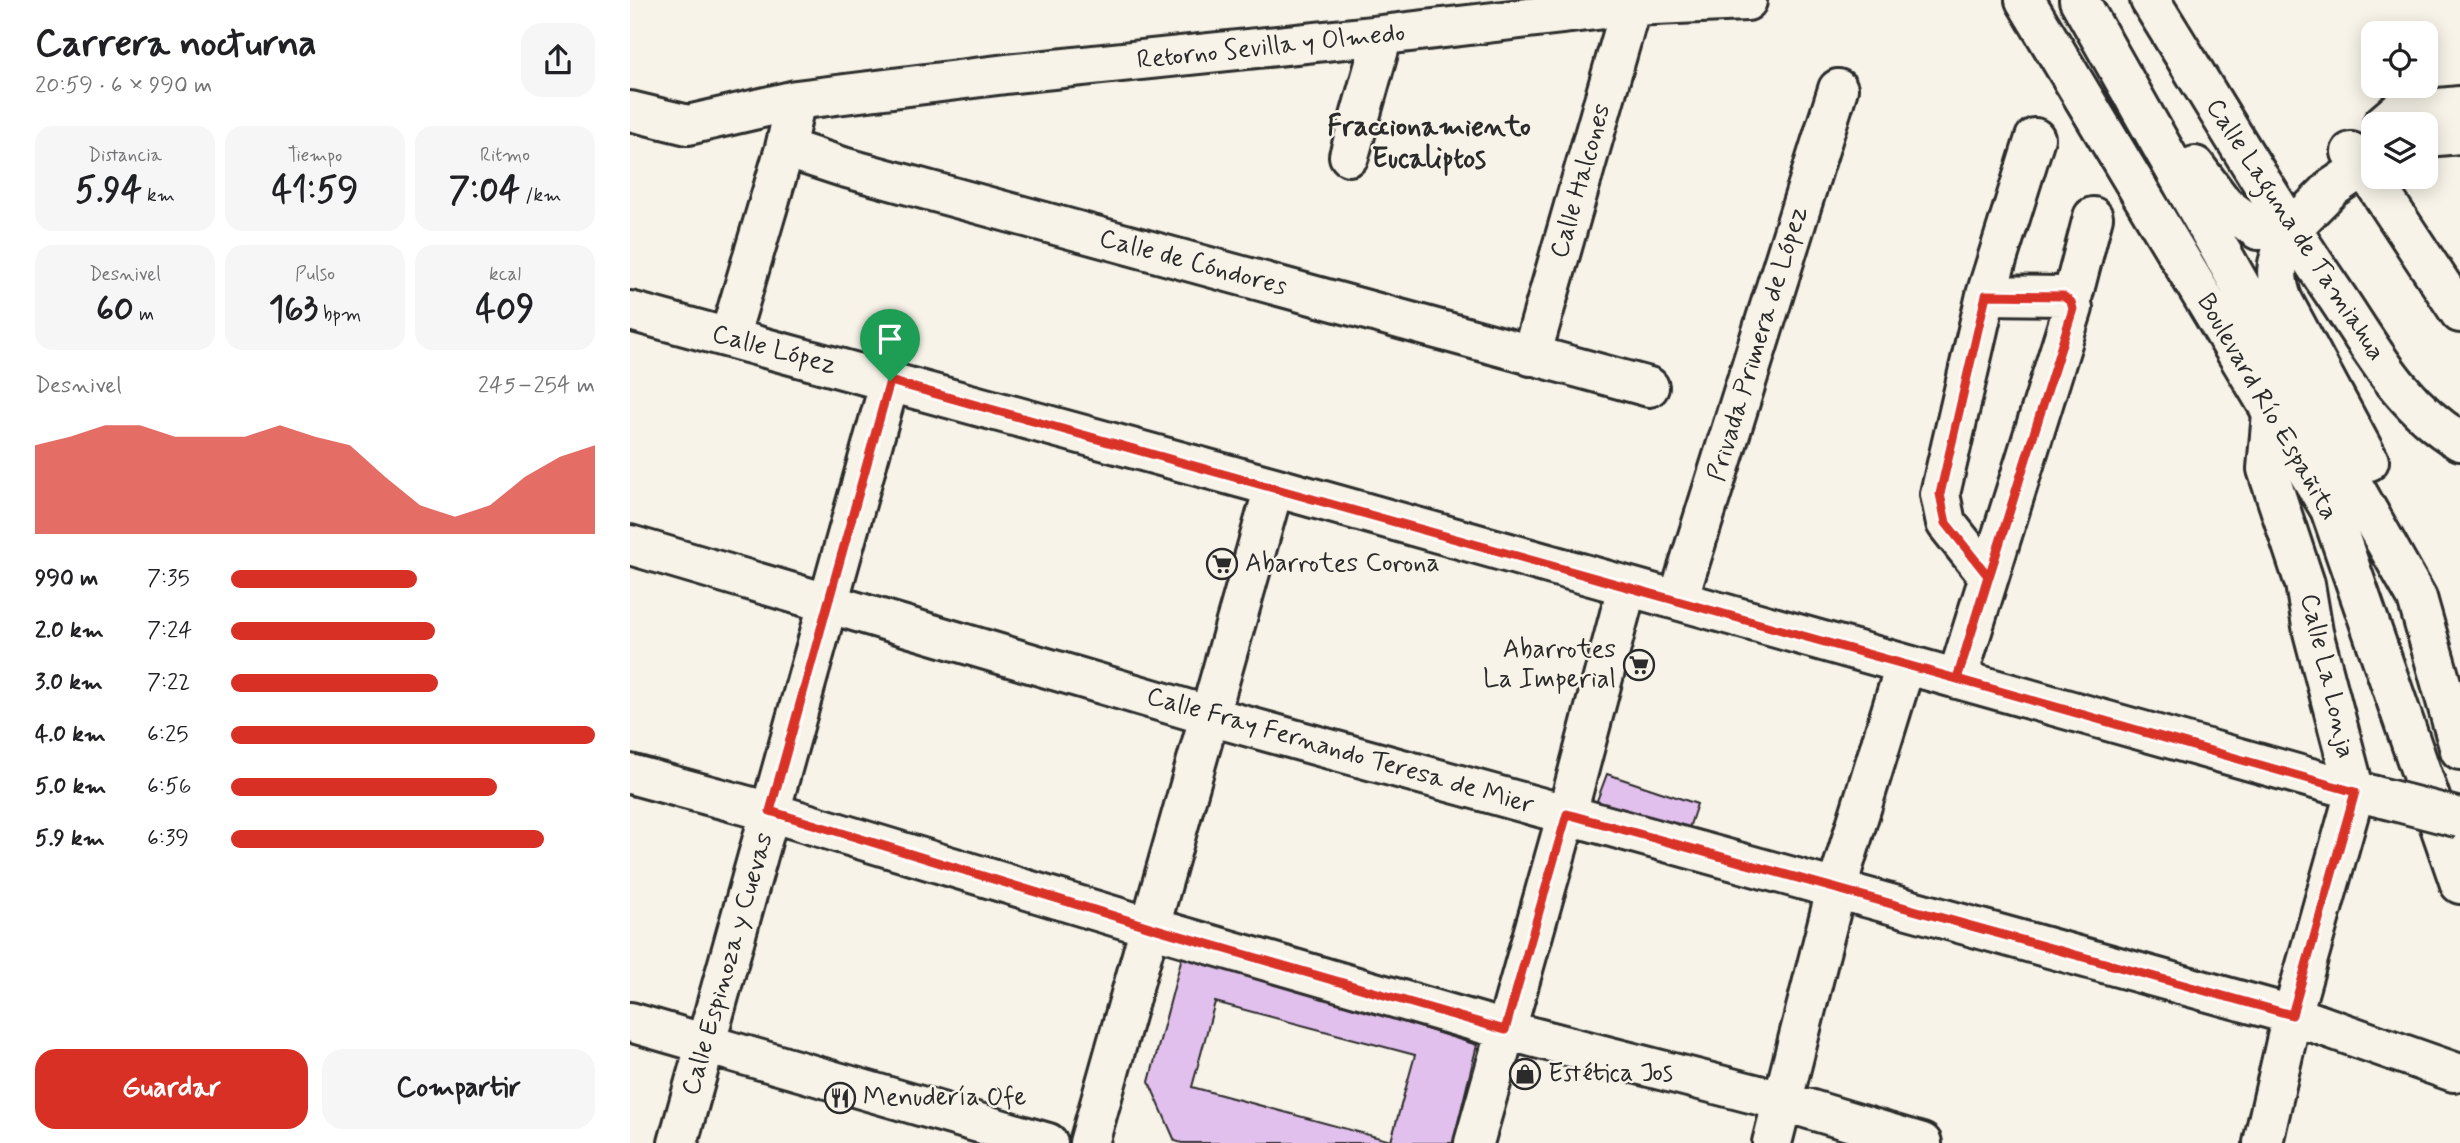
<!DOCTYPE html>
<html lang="es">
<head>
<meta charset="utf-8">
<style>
  :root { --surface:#fff; --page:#f6f6f6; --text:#202124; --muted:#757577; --accent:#d93025 }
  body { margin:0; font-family:Mynerve,sans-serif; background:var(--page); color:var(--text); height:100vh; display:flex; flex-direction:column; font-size:26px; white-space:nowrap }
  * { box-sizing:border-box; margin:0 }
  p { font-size:23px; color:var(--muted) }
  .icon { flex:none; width:38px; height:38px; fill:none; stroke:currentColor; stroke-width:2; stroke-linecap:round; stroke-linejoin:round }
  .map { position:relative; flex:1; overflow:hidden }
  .details { display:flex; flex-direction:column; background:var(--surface); width:630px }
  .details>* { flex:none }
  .controls { position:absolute; left:1731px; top:21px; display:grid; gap:14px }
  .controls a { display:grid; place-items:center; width:77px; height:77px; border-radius:14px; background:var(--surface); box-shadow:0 4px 18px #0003; font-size:35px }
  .pin { position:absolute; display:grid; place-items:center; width:60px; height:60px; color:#fff; margin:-72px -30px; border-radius:50% 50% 50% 0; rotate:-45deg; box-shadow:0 0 7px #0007 }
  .pin .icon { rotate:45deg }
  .round { display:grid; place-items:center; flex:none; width:74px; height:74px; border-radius:21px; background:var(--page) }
  .head { display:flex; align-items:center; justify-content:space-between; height:119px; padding:0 35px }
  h1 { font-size:38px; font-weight:800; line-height:52px }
  .metrics { display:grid; grid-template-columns:repeat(3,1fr); gap:10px; height:119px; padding:7px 35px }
  .metrics div { display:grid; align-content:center; border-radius:18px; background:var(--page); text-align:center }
  .metrics b { font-size:35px; font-weight:800 }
  .metrics small { font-size:19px; font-weight:400 }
  .metrics p { font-size:19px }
  .chart { height:196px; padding:14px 35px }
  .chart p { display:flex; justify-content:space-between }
  .chart svg { width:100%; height:126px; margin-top:7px; fill:var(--accent); opacity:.7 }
  .cta { display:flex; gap:14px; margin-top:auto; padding:14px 35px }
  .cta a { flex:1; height:80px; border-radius:21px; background:var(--accent); color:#fff; font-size:28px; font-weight:800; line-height:80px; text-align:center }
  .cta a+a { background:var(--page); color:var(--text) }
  ul { padding:0 35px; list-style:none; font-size:23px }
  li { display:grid; grid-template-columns:112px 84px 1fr; align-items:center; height:52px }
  li i { height:18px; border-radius:9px; background:var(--accent) }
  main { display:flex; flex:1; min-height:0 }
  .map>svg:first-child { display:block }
  .building { fill:#e1c0ed; stroke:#2b2b2b; stroke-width:2; fill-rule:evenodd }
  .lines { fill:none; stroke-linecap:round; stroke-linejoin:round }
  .minor-casing { stroke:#2b2b2b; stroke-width:44 }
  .major-casing { stroke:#2b2b2b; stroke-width:44 }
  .minor { stroke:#f7f3e8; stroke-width:38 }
  .major { stroke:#f7f3e8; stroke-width:38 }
  .minor-bridge-casing { stroke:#2b2b2b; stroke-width:44; stroke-linecap:butt }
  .minor-bridge { stroke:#f7f3e8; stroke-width:38 }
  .route-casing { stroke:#fff; stroke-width:14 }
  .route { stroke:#d93025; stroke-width:9 }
  .labels { text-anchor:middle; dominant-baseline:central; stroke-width:5; stroke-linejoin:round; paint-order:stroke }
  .street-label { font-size:26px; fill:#2b2b2b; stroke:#f7f3e8 }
  .poi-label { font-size:26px; fill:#2b2b2b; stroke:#f7f3e8; text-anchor:start }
  .neighbourhood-label { font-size:28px; font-weight:bold; fill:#2b2b2b; stroke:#f7f3e8 }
</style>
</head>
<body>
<main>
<section class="details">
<div class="head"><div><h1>Carrera nocturna</h1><p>20:59 · 6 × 990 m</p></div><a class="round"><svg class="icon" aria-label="share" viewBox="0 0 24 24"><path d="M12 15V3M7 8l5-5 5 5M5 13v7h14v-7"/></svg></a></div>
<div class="metrics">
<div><p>Distancia</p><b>5.94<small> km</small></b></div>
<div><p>Tiempo</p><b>41:59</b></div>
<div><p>Ritmo</p><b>7:04<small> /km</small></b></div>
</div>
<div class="metrics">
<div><p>Desnivel</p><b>60<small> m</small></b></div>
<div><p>Pulso</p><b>163<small> bpm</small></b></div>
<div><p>kcal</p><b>409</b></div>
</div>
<div class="chart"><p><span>Desnivel</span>245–254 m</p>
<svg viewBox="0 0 160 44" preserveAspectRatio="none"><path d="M0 44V13L10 10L20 6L30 6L40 10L50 10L60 10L70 6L80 10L90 13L100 24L110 34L120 38L130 34L140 24L150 17L160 13V44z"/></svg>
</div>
<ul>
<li><b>990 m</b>7:35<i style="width:51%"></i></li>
<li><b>2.0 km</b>7:24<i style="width:56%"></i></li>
<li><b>3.0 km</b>7:22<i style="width:57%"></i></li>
<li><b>4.0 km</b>6:25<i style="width:100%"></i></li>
<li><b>5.0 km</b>6:56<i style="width:73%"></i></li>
<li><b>5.9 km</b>6:39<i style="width:86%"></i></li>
</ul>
<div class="cta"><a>Guardar</a><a>Compartir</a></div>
</section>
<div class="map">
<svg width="1830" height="1143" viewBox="0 0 1830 1143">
  <rect width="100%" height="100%" fill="#f7f3e8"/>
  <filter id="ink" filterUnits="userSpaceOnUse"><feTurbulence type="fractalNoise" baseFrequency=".0143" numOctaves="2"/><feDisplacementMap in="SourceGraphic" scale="14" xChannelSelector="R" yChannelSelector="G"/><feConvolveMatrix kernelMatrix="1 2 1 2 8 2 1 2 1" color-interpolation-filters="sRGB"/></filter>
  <g filter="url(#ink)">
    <!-- building -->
    <path class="building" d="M977,774L1067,804L1056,837L965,806Z
      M553,953L847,1045L823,1143H552L545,1141L519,1082ZM585,1002L785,1055L761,1141L562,1087Z"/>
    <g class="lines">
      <!-- minor casing -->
      <g class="minor-casing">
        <path id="minor" d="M1520,0C1581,98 1639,198 1704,293C1742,349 1770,405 1830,441
          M166,100L155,148L213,167L1019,387
          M0,111L58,125L166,100L376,74L753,35L1001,6L1117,1
          M1753,124L1767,112L1830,106
          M1796,137L1830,134
          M1721,152L1734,167L1830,313
          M719,156L753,35
          M1661,229L1702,188L1743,160
          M1441,302L1463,217
          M0,311L644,487L1745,796
          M99,338L155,148
          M901,356L1001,6
          M0,545L580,716L1662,1015L1824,1072
          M1358,576L1316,523L1310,494L1356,295L1405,138
          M1048,600L1208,89
          M1327,679L1443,308L1441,302L1433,296L1356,295
          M0,774L140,812L520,927L875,1030L1152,1101L1292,1143
          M0,1022L418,1143
          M48,1143L260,381
          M459,1143L644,487
          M844,1143L937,814L997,587
          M1142,1143L1206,890L1275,666
          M1633,1143L1662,1015L1725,792L1683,632L1675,584L1637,469L1642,413"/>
      </g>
      <!-- major casing -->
      <g class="major-casing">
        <path id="major" d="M1395,0L1700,509L1830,884
          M1449,0L1787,598L1830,750
          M1565,166L1594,205L1628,230L1661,229C1649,257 1641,270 1653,301L1739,461"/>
      </g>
      <!-- minor -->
      <use href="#minor" class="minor"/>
      <!-- major -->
      <use href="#major" class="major"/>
      <!-- minor-bridge casing -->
      <g class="minor-bridge-casing">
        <path id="minor-bridge" d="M1745,796L1830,818"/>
      </g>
      <!-- minor-bridge -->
      <use href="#minor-bridge" class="minor-bridge"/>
    </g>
  </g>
  <g class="lines" filter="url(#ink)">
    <!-- route casing -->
    <g class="route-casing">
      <path id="route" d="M260,381L140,811L520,927L875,1030L937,814L1662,1015L1725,792L1327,679L1443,309L1441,302L1433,296L1356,295L1310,494L1316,523L1358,576L1327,679L260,381"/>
    </g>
    <!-- route -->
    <use href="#route" class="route"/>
  </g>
  <!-- icons -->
  <defs>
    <g id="supermarket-ring" transform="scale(1.575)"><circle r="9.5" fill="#f7f3e8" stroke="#2b2b2b" stroke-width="1.5"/><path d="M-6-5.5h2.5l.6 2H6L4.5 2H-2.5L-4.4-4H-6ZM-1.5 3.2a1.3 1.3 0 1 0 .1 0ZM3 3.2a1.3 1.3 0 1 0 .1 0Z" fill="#2b2b2b"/></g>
    <g id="shop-ring" transform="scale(1.575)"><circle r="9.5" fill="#f7f3e8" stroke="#2b2b2b" stroke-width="1.5"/><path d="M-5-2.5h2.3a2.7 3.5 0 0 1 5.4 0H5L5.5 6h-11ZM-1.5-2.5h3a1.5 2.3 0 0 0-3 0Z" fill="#2b2b2b"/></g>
    <g id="restaurant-ring" transform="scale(1.575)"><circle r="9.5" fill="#f7f3e8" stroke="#2b2b2b" stroke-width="1.5"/><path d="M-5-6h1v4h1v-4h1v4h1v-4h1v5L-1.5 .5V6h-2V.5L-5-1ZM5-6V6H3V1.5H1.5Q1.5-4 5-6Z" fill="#2b2b2b"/></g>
  </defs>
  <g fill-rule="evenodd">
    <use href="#supermarket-ring" x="592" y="564"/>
    <use href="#supermarket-ring" x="1009" y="665"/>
    <use href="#shop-ring" x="895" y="1074"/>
    <use href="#restaurant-ring" x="210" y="1098"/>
  </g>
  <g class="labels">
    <!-- street labels -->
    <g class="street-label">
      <text transform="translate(641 47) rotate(-6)">Retorno Sevilla y Olmedo</text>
      <text transform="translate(951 181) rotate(-74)">Calle Halcones</text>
      <text transform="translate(1665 230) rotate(57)">Calle Laguna de Tamiahua</text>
      <text transform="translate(563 263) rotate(15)">Calle de Cóndores</text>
      <text transform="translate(1128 344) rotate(-73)">Privada Primera de López</text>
      <text transform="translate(144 350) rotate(15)">Calle López</text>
      <text transform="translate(1637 407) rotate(60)">Boulevard Río Españita</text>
      <text transform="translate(1697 676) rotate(77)">Calle La Lonja</text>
      <text transform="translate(710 751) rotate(16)">Calle Fray Fernando Teresa de Mier</text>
      <text transform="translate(98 964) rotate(-74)">Calle Espinoza y Cuevas</text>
    </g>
    <!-- poi labels -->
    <g class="poi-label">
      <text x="615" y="564">Abarrotes Corona</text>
      <text x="986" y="650" text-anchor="end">Abarrotes<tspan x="986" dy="30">La Imperial</tspan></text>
      <text x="918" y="1074">Estética Jos</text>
      <text x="233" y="1098">Menudería Ofe</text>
    </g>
    <!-- neighbourhood labels -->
    <g class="neighbourhood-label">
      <text x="799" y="127">Fraccionamiento<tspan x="799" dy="32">Eucaliptos</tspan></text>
    </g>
  </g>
</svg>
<div class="controls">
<a><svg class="icon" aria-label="locate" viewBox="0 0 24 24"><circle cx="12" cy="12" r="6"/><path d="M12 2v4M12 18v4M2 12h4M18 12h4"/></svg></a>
<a><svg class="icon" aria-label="layers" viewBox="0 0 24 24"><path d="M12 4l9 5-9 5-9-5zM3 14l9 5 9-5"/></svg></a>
</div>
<div class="pin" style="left:260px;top:381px;background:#1e9e55"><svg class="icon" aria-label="arrive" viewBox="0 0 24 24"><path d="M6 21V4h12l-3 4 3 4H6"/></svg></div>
</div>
</main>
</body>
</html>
